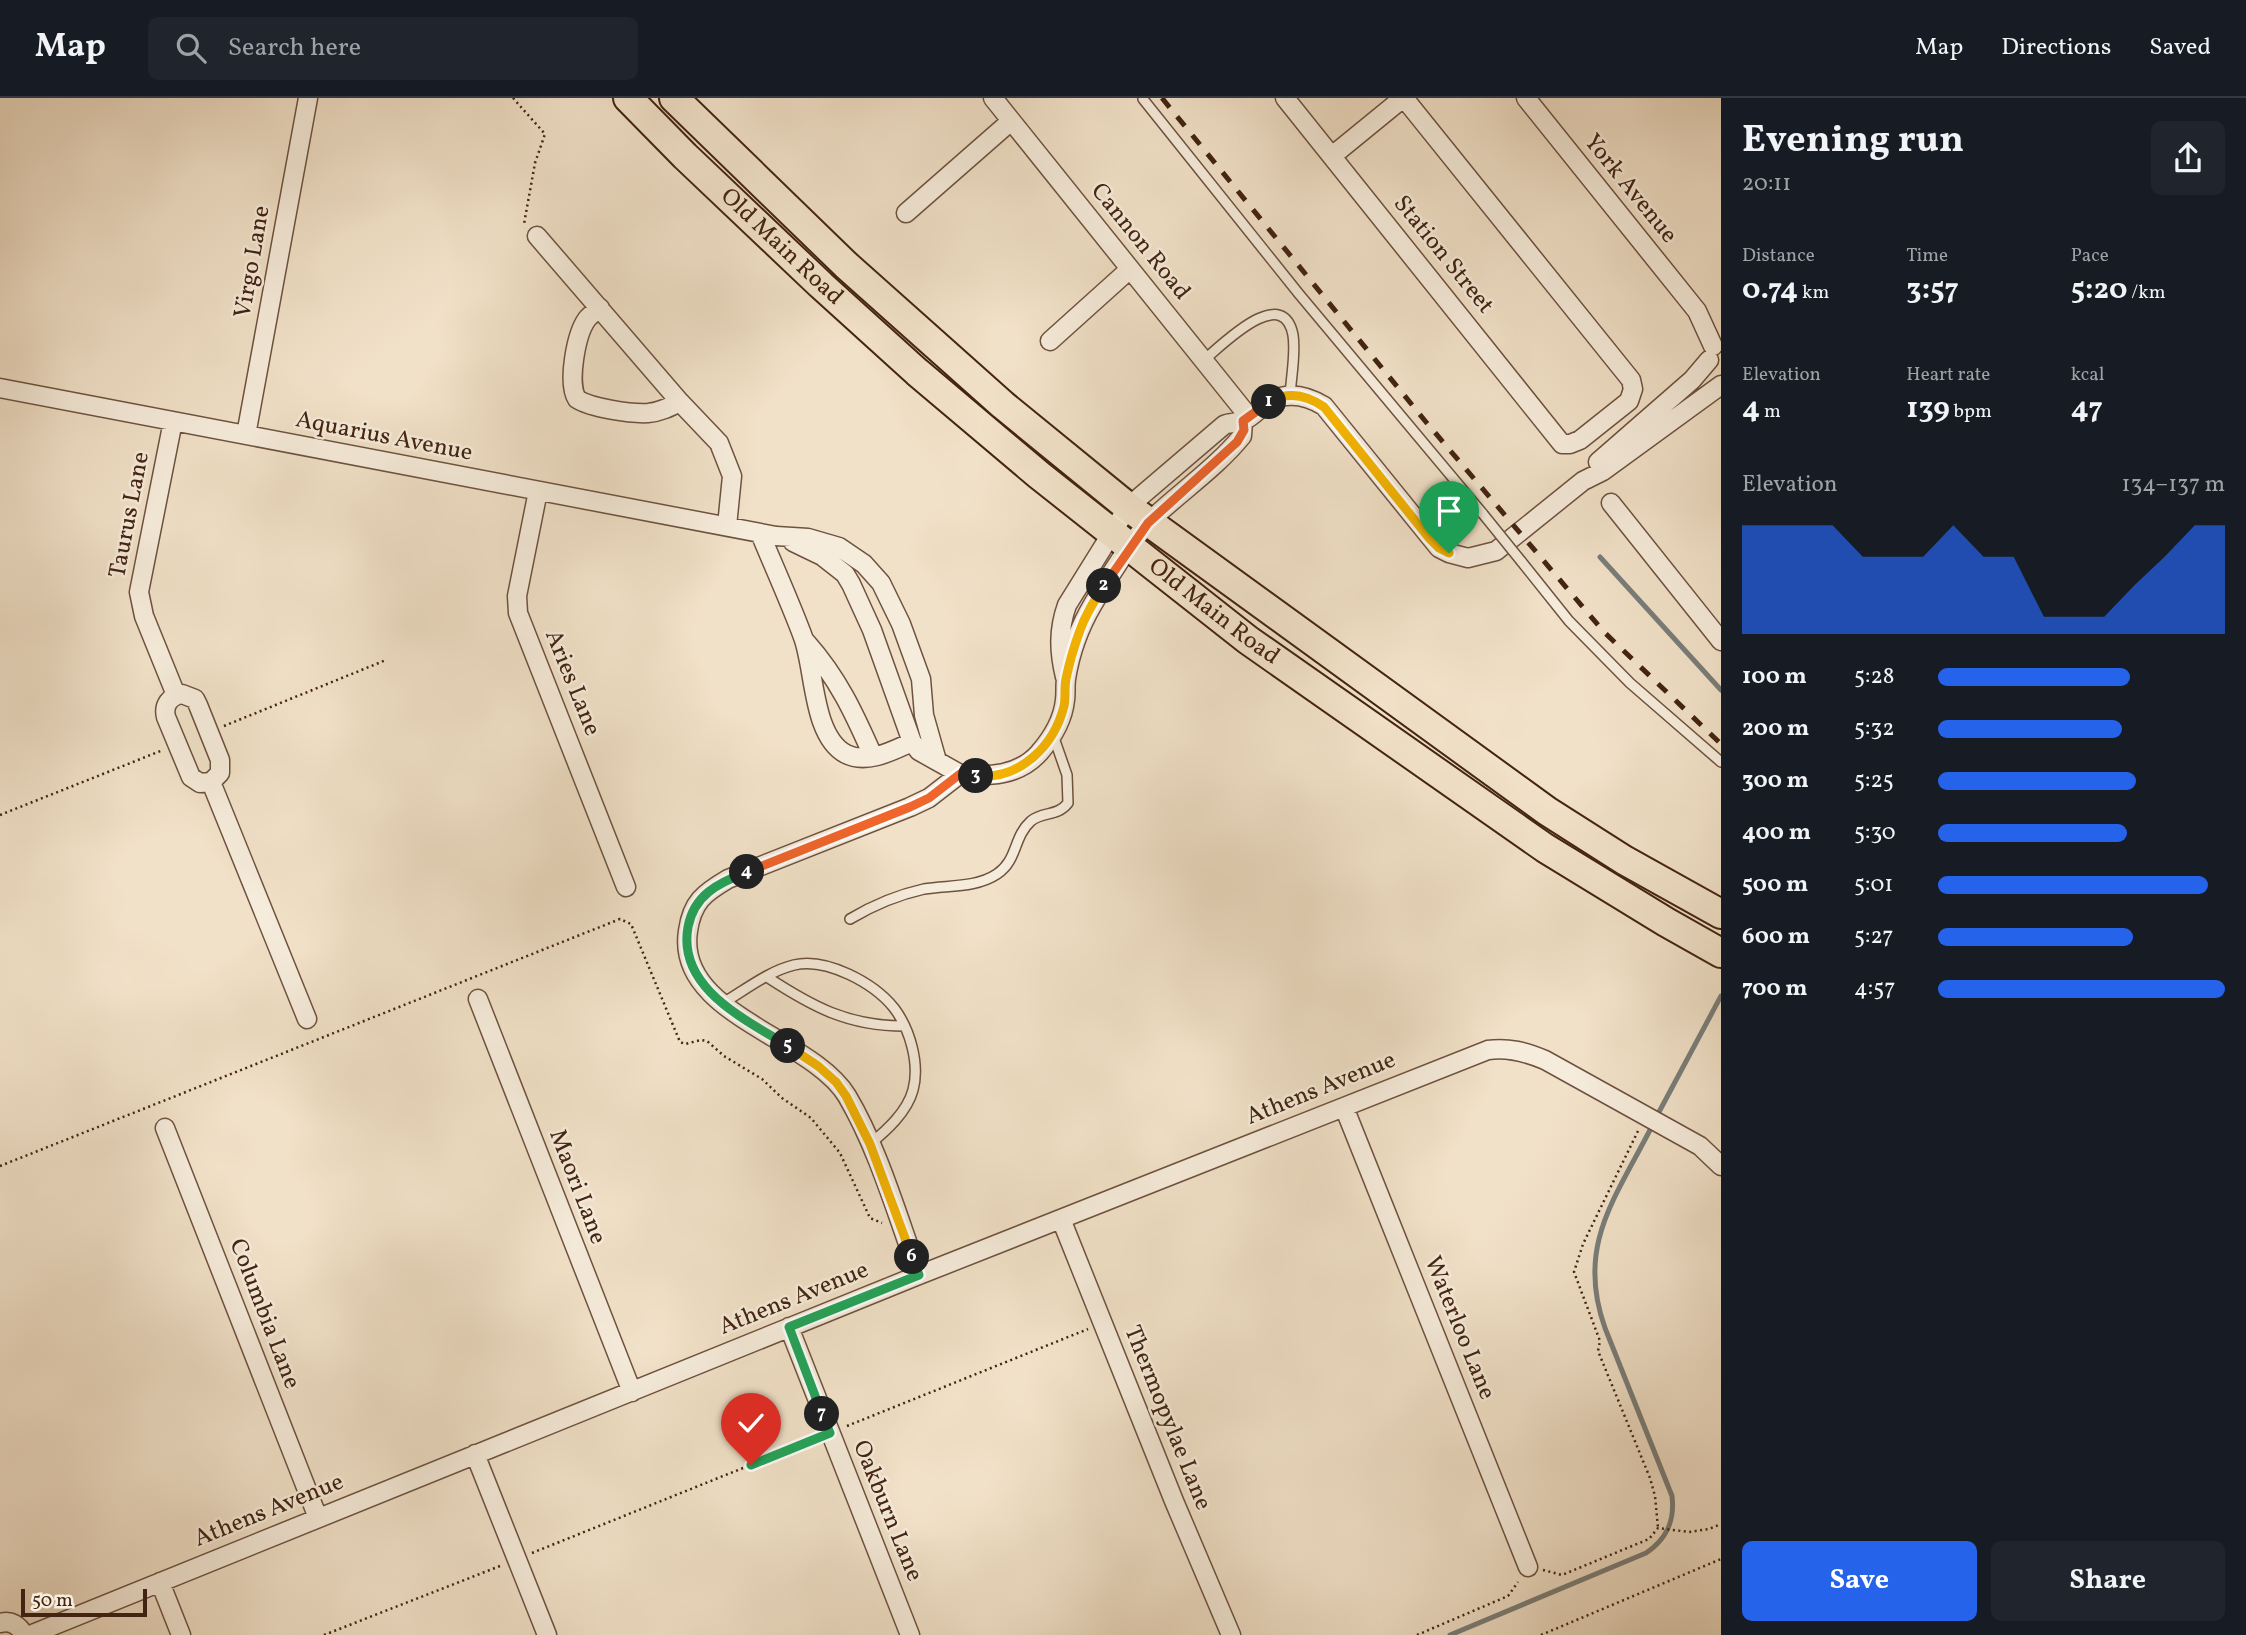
<!DOCTYPE html>
<html lang="en">
<head>
<meta charset="utf-8">
<style>
  :root { --surface:#171b24; --page:#20242c; --text:#f1f3f6; --muted:#9ea1a6; --line:#363941; --accent:#2563eb }
  body { margin:0; font-family:Vollkorn,serif; background:var(--page); color:var(--text); height:100vh; display:flex; flex-direction:column; font-size:26px; white-space:nowrap }
  * { box-sizing:border-box; margin:0 }
  p { font-size:23px; color:var(--muted) }
  .icon { flex:none; width:38px; height:38px; fill:none; stroke:currentColor; stroke-width:2; stroke-linecap:round; stroke-linejoin:round }
  .map { position:relative; flex:1; overflow:hidden }
  .details { display:flex; flex-direction:column; background:var(--surface); width:525px }
  .details>* { flex:none }
  .scale { position:absolute; left:21px; bottom:18px; width:126px; box-sizing:border-box; padding-left:7px; border:4px solid #432312; border-top:0; font-size:19px; line-height:24px; white-space:nowrap; color:#432312; -webkit-text-stroke:5px #f6ecdb; paint-order:stroke }
  .pin { position:absolute; display:grid; place-items:center; width:60px; height:60px; color:#fff; margin:-72px -30px; border-radius:50% 50% 50% 0; rotate:-45deg; box-shadow:0 0 7px #0007 }
  .pin .icon { rotate:45deg }
  .km { position:absolute; width:35px; height:35px; margin:-18px; border-radius:50%; background:#222; color:#fff; font-size:19px; line-height:35px; text-align:center }
  .round { display:grid; place-items:center; flex:none; width:74px; height:74px; border-radius:10px; background:var(--page) }
  .overview { display:flex; align-items:center; justify-content:space-between; height:119px; padding:0 21px }
  h1 { font-size:38px; font-weight:700; line-height:52px }
  .figures { display:grid; grid-template-columns:repeat(3,1fr); gap:10px; height:119px; padding:7px 21px }
  .figures div { display:grid; align-content:center }
  .figures b { font-size:30px; font-weight:700 }
  .figures small { font-size:19px; font-weight:400 }
  .figures p { font-size:19px }
  .chart { height:196px; padding:14px 21px }
  .chart p { display:flex; justify-content:space-between }
  .chart svg { width:100%; height:126px; margin-top:7px; fill:var(--accent); opacity:.7 }
  .button { display:flex; gap:14px; margin-top:auto; padding:14px 21px }
  .button a { flex:1; height:80px; border-radius:10px; background:var(--accent); color:#fff; font-size:28px; font-weight:700; line-height:80px; text-align:center }
  .button a+a { background:var(--page); color:var(--text) }
  ul { padding:0 21px; list-style:none; font-size:23px }
  li { display:grid; grid-template-columns:112px 84px 1fr; align-items:center; height:52px }
  li i { height:18px; border-radius:9px; background:var(--accent) }
  header { display:flex; align-items:center; gap:42px; box-sizing:border-box; height:98px; padding:0 35px; background:var(--surface); border-bottom:2px solid var(--line) }
  header strong { font-size:33px }
  nav { display:flex; gap:38px; margin-inline-start:auto; font-size:24px }
  .search { width:490px; height:63px; background:var(--page); display:flex; align-items:center; gap:18px; box-sizing:border-box; padding:0 24px; border-radius:10px; color:var(--muted); font-size:26px }
  main { display:flex; flex:1; min-height:0 }
  .map>svg:first-child { display:block }
  .lines { fill:none; stroke-linecap:round; stroke-linejoin:round }
  .stream { stroke:#7a7e7a; stroke-width:5 }
  .service-casing { stroke:#6e5240; stroke-width:12 }
  .minor-casing { stroke:#6e5240; stroke-width:21 }
  .primary-casing { stroke:#432312; stroke-width:32 }
  .path { stroke:#432312; stroke-width:2.5; stroke-dasharray:2 3.5; stroke-linecap:butt }
  .service { stroke:#f6ecdb; stroke-width:9 }
  .minor { stroke:#f6ecdb; stroke-width:18 }
  .primary { stroke:#f1e1c8; stroke-width:28 }
  .rail { stroke:#432312; stroke-width:5; stroke-dasharray:12 12; stroke-linecap:butt }
  .service-bridge-casing { stroke:#6e5240; stroke-width:12; stroke-linecap:butt }
  .service-bridge { stroke:#f6ecdb; stroke-width:9 }
  .split-1-casing { stroke:#fff; stroke-width:14 }
  .split-2-casing { stroke:#fff; stroke-width:14 }
  .split-3-casing { stroke:#fff; stroke-width:14 }
  .split-4-casing { stroke:#fff; stroke-width:14 }
  .split-5-casing { stroke:#fff; stroke-width:14 }
  .split-6-casing { stroke:#fff; stroke-width:14 }
  .split-7-casing { stroke:#fff; stroke-width:14 }
  .split-8-casing { stroke:#fff; stroke-width:14 }
  .split-1 { stroke:#f5b400; stroke-width:9 }
  .split-2 { stroke:#f0652b; stroke-width:9 }
  .split-3 { stroke:#f5b400; stroke-width:9 }
  .split-4 { stroke:#f0652b; stroke-width:9 }
  .split-5 { stroke:#22a559; stroke-width:9 }
  .split-6 { stroke:#f5b400; stroke-width:9 }
  .split-7 { stroke:#22a559; stroke-width:9 }
  .split-8 { stroke:#22a559; stroke-width:9 }
  .labels { text-anchor:middle; dominant-baseline:central; stroke-width:5; stroke-linejoin:round; paint-order:stroke }
  .street-label { font-size:24px; fill:#432312; stroke:#f6ecdb }
</style>
</head>
<body>
<header>
<strong>Map</strong>
<div class="search"><svg class="icon" aria-label="search" viewBox="0 0 24 24"><circle cx="10" cy="10" r="6"/><path d="M15 15l6 6"/></svg>Search here</div>
<nav><a>Map</a><a>Directions</a><a>Saved</a></nav>
</header>
<main>
<div class="map">
<svg width="1721" height="1537" viewBox="0 0 1721 1537">
  <rect width="100%" height="100%" fill="#f1e1c8"/>
  <filter id="stains"><feTurbulence type="fractalNoise" baseFrequency=".00286" numOctaves="4"/><feColorMatrix values="0 0 0 0 .2 0 0 0 0 .09 0 0 0 0 .02 0 0 0 .5 -.17"/></filter>
  <radialGradient id="worn" r=".72"><stop offset=".6" stop-color="#630" stop-opacity="0"/><stop offset="1" stop-color="#630" stop-opacity=".3"/></radialGradient>
  <g class="lines">
    <!-- stream -->
    <path class="stream" d="M1600,459L1721,592
      M1659,1014L1721,898
      M1450,1537L1646,1455C1667,1441 1675,1423 1672,1398L1605,1230C1576,1149 1614,1102 1650,1032"/>
    <!-- service casing -->
    <g class="service-casing">
      <path id="service" d="M1143,1L1299,196L1483,416
        M1204,262C1222,247 1283,185 1293,237C1296,256 1291,279 1290,298
        M1521,463L1569,523L1630,585L1721,664
        M850,821C875,806 897,797 924,791C948,787 976,790 997,776C1018,762 1013,739 1031,723C1043,713 1057,719 1068,705L1067,677L1053,637
        M767,879C813,909 848,928 904,928
        M723,905C745,892 769,873 794,867C826,859 874,885 894,910C910,931 920,966 913,992C907,1014 887,1032 870,1046"/>
    </g>
    <!-- minor casing -->
    <g class="minor-casing">
      <path id="minor" d="M993,0L1249,319
        M1285,0L1562,346H1570L1580,342L1629,303L1633,291L1631,282L1404,0
        M1526,0L1697,213L1713,248
        M1332,58L1403,0
        M906,115L1011,23
        M537,138L680,304L719,345L732,378L727,428
        M600,210C595,214 590,217 587,221C576,236 567,285 577,301C591,310 631,316 648,315C660,314 670,309 680,304
        M1050,243L1130,171
        M0,290L776,438L808,440L839,449L864,466L881,485L901,526L921,581L924,617L937,663
        M173,323L139,494L144,518L176,597
        M246,337L308,0
        M1598,364L1692,282L1709,262
        M538,393L517,498L518,515L626,789
        M1611,405L1721,543
        M760,435C774,469 790,504 803,539C815,571 812,638 846,656C867,667 894,652 912,644
        M793,444L822,458L845,476L851,486L872,532L912,644L919,653L960,676
        M806,544C838,580 854,615 873,658
        M1065,579C1059,554 1058,532 1067,507L1128,409L1224,327C1231,324 1239,325 1245,322C1253,318 1260,310 1267,305C1286,293 1306,297 1324,308L1439,450L1449,455L1468,460L1496,453L1583,383L1603,373L1721,287
        M182,596L195,601L198,607L220,662V675L211,684L200,685L191,679L166,619C163,607 170,598 182,596Z
        M211,684L307,921
        M478,901L632,1294
        M1344,1009L1528,1469
        M165,1030L318,1420
        M1061,1121L1174,1403L1231,1537
        M919,1177C898,1120 878,1050 847,998C811,939 675,916 688,833C692,804 704,795 728,781L910,709L929,700L960,676C989,679 1018,678 1039,655C1052,640 1063,622 1065,602C1066,595 1065,588 1066,581C1070,556 1080,528 1093,506C1106,483 1133,440 1151,422C1180,394 1216,370 1242,338L1243,323
        M789,1229L910,1537
        M475,1356L547,1537
        M160,1484L181,1537
        M0,1525C11,1522 19,1527 24,1537
        M30,1537L919,1177L1488,952C1508,949 1526,954 1545,962L1700,1048L1721,1068"/>
    </g>
    <!-- primary casing -->
    <g class="primary-casing">
      <g id="primary">
        <path id="s1" d="M628,0L685,58L821,187L917,274L1039,377L1154,468L1248,542L1545,750L1666,824L1721,855"/>
        <path d="M674,0L846,167L1003,307L1128,409L1547,713L1624,762L1721,816"/>
      </g>
    </g>
    <!-- path -->
    <path class="path" d="M513,0L545,36L535,65L524,126
      M224,628L386,562
      M0,717L163,652
      M1638,1033L1583,1146L1574,1174L1600,1243L1598,1253L1650,1380L1655,1398L1658,1430
      M0,1068L620,821L631,826L680,944L685,946L701,942L707,943L724,958L762,981L782,1000L811,1020L840,1055L870,1120L882,1125
      M847,1328L1088,1231
      M532,1455L815,1341
      M1543,1472L1562,1477L1649,1441L1658,1430L1689,1434L1709,1431L1721,1426
      M324,1537L500,1468
      M1417,1537L1508,1498L1518,1484
      M1541,1537L1721,1461"/>
    <!-- service -->
    <use href="#service" class="service"/>
    <!-- minor -->
    <use href="#minor" class="minor"/>
    <!-- primary -->
    <use href="#primary" class="primary"/>
    <!-- rail -->
    <path class="rail" d="M1162,0L1426,324L1604,534L1721,646"/>
    <!-- service-bridge casing -->
    <g class="service-bridge-casing">
      <path id="service-bridge" d="M1483,416L1521,463"/>
    </g>
    <!-- service-bridge -->
    <use href="#service-bridge" class="service-bridge"/>
  </g>
  <g class="lines">
    <!-- split-1 casing -->
    <g class="split-1-casing">
      <path id="split-1" d="M1269,304C1288,293 1307,297 1324,309L1429,440L1439,450L1449,455"/>
    </g>
    <!-- split-2 casing -->
    <g class="split-2-casing">
      <path id="split-2" d="M1104,488L1148,425L1237,344L1244,332L1243,323L1269,304"/>
    </g>
    <!-- split-3 casing -->
    <g class="split-3-casing">
      <path id="split-3" d="M976,678C1020,682 1054,648 1064,608C1066,599 1064,590 1066,581C1069,566 1074,549 1079,535C1085,517 1094,503 1104,488"/>
    </g>
    <!-- split-4 casing -->
    <g class="split-4-casing">
      <path id="split-4" d="M747,774L910,709L929,700L960,676L976,678"/>
    </g>
    <!-- split-5 casing -->
    <g class="split-5-casing">
      <path id="split-5" d="M747,774C718,785 694,797 688,829C677,890 745,921 788,948"/>
    </g>
    <!-- split-6 casing -->
    <g class="split-6-casing">
      <path id="split-6" d="M788,948L818,968L836,984L846,998L870,1046L912,1159"/>
    </g>
    <!-- split-7 casing -->
    <g class="split-7-casing">
      <path id="split-7" d="M822,1316L789,1229L919,1177L912,1159"/>
    </g>
    <!-- split-8 casing -->
    <g class="split-8-casing">
      <path id="split-8" d="M751,1367L830,1335L822,1316"/>
    </g>
    <!-- split-1 -->
    <use href="#split-1" class="split-1"/>
    <!-- split-2 -->
    <use href="#split-2" class="split-2"/>
    <!-- split-3 -->
    <use href="#split-3" class="split-3"/>
    <!-- split-4 -->
    <use href="#split-4" class="split-4"/>
    <!-- split-5 -->
    <use href="#split-5" class="split-5"/>
    <!-- split-6 -->
    <use href="#split-6" class="split-6"/>
    <!-- split-7 -->
    <use href="#split-7" class="split-7"/>
    <!-- split-8 -->
    <use href="#split-8" class="split-8"/>
  </g>
  <g class="labels">
    <!-- street labels -->
    <g class="street-label">
      <text transform="translate(1630 91) rotate(51)">York Avenue</text>
      <text transform="translate(1140 144) rotate(51)">Cannon Road</text>
      <text stroke="none"><textPath href="#s1" startOffset="214">Old Main Road</textPath></text>
      <text transform="translate(1443 157) rotate(51)">Station Street</text>
      <text transform="translate(253 164) rotate(-80)">Virgo Lane</text>
      <text transform="translate(384 339) rotate(11)">Aquarius Avenue</text>
      <text transform="translate(130 417) rotate(-79)">Taurus Lane</text>
      <text stroke="none"><textPath href="#s1" startOffset="780">Old Main Road</textPath></text>
      <text transform="translate(572 585) rotate(68)">Aries Lane</text>
      <text transform="translate(1321 991) rotate(-22)">Athens Avenue</text>
      <text transform="translate(577 1089) rotate(69)">Maori Lane</text>
      <text transform="translate(794 1201) rotate(-22)">Athens Avenue</text>
      <text transform="translate(264 1216) rotate(69)">Columbia Lane</text>
      <text transform="translate(1459 1230) rotate(68)">Waterloo Lane</text>
      <text transform="translate(1167 1320) rotate(68)">Thermopylae Lane</text>
      <text transform="translate(269 1413) rotate(-22)">Athens Avenue</text>
      <text transform="translate(887 1413) rotate(68)">Oakburn Lane</text>
    </g>
  </g>
  <rect width="100%" height="100%" filter="url(#stains)"/>
  <rect width="100%" height="100%" fill="url(#worn)"/>
</svg>
<div class="scale">50 m</div>
<div class="pin" style="left:1449px;top:455px;background:#1e9e55"><svg class="icon" aria-label="arrive" viewBox="0 0 24 24"><path d="M6 21V4h12l-3 4 3 4H6"/></svg></div>
<div class="pin" style="left:751px;top:1367px;background:#d93025"><svg class="icon" aria-label="check" viewBox="0 0 24 24"><path d="M5 12l5 5 9-10"/></svg></div>
<b class="km" style="left:1269px;top:304px">1</b>
<b class="km" style="left:1104px;top:488px">2</b>
<b class="km" style="left:976px;top:678px">3</b>
<b class="km" style="left:747px;top:774px">4</b>
<b class="km" style="left:788px;top:948px">5</b>
<b class="km" style="left:912px;top:1159px">6</b>
<b class="km" style="left:822px;top:1316px">7</b>
</div>
<section class="details">
<div class="overview"><div><h1>Evening run</h1><p>20:11</p></div><a class="round"><svg class="icon" aria-label="share" viewBox="0 0 24 24"><path d="M12 15V3M7 8l5-5 5 5M5 13v7h14v-7"/></svg></a></div>
<div class="figures">
<div><p>Distance</p><b>0.74<small> km</small></b></div>
<div><p>Time</p><b>3:57</b></div>
<div><p>Pace</p><b>5:20<small> /km</small></b></div>
</div>
<div class="figures">
<div><p>Elevation</p><b>4<small> m</small></b></div>
<div><p>Heart rate</p><b>139<small> bpm</small></b></div>
<div><p>kcal</p><b>47</b></div>
</div>
<div class="chart"><p><span>Elevation</span>134–137 m</p>
<svg viewBox="0 0 160 44" preserveAspectRatio="none"><path d="M0 44V6L10 6L20 6L30 6L40 17L50 17L60 17L70 6L80 17L90 17L100 38L110 38L120 38L130 27L140 17L150 6L160 6V44z"/></svg>
</div>
<ul>
<li><b>100 m</b>5:28<i style="width:67%"></i></li>
<li><b>200 m</b>5:32<i style="width:64%"></i></li>
<li><b>300 m</b>5:25<i style="width:69%"></i></li>
<li><b>400 m</b>5:30<i style="width:66%"></i></li>
<li><b>500 m</b>5:01<i style="width:94%"></i></li>
<li><b>600 m</b>5:27<i style="width:68%"></i></li>
<li><b>700 m</b>4:57<i style="width:100%"></i></li>
</ul>
<div class="button"><a>Save</a><a>Share</a></div>
</section>
</main>
</body>
</html>
